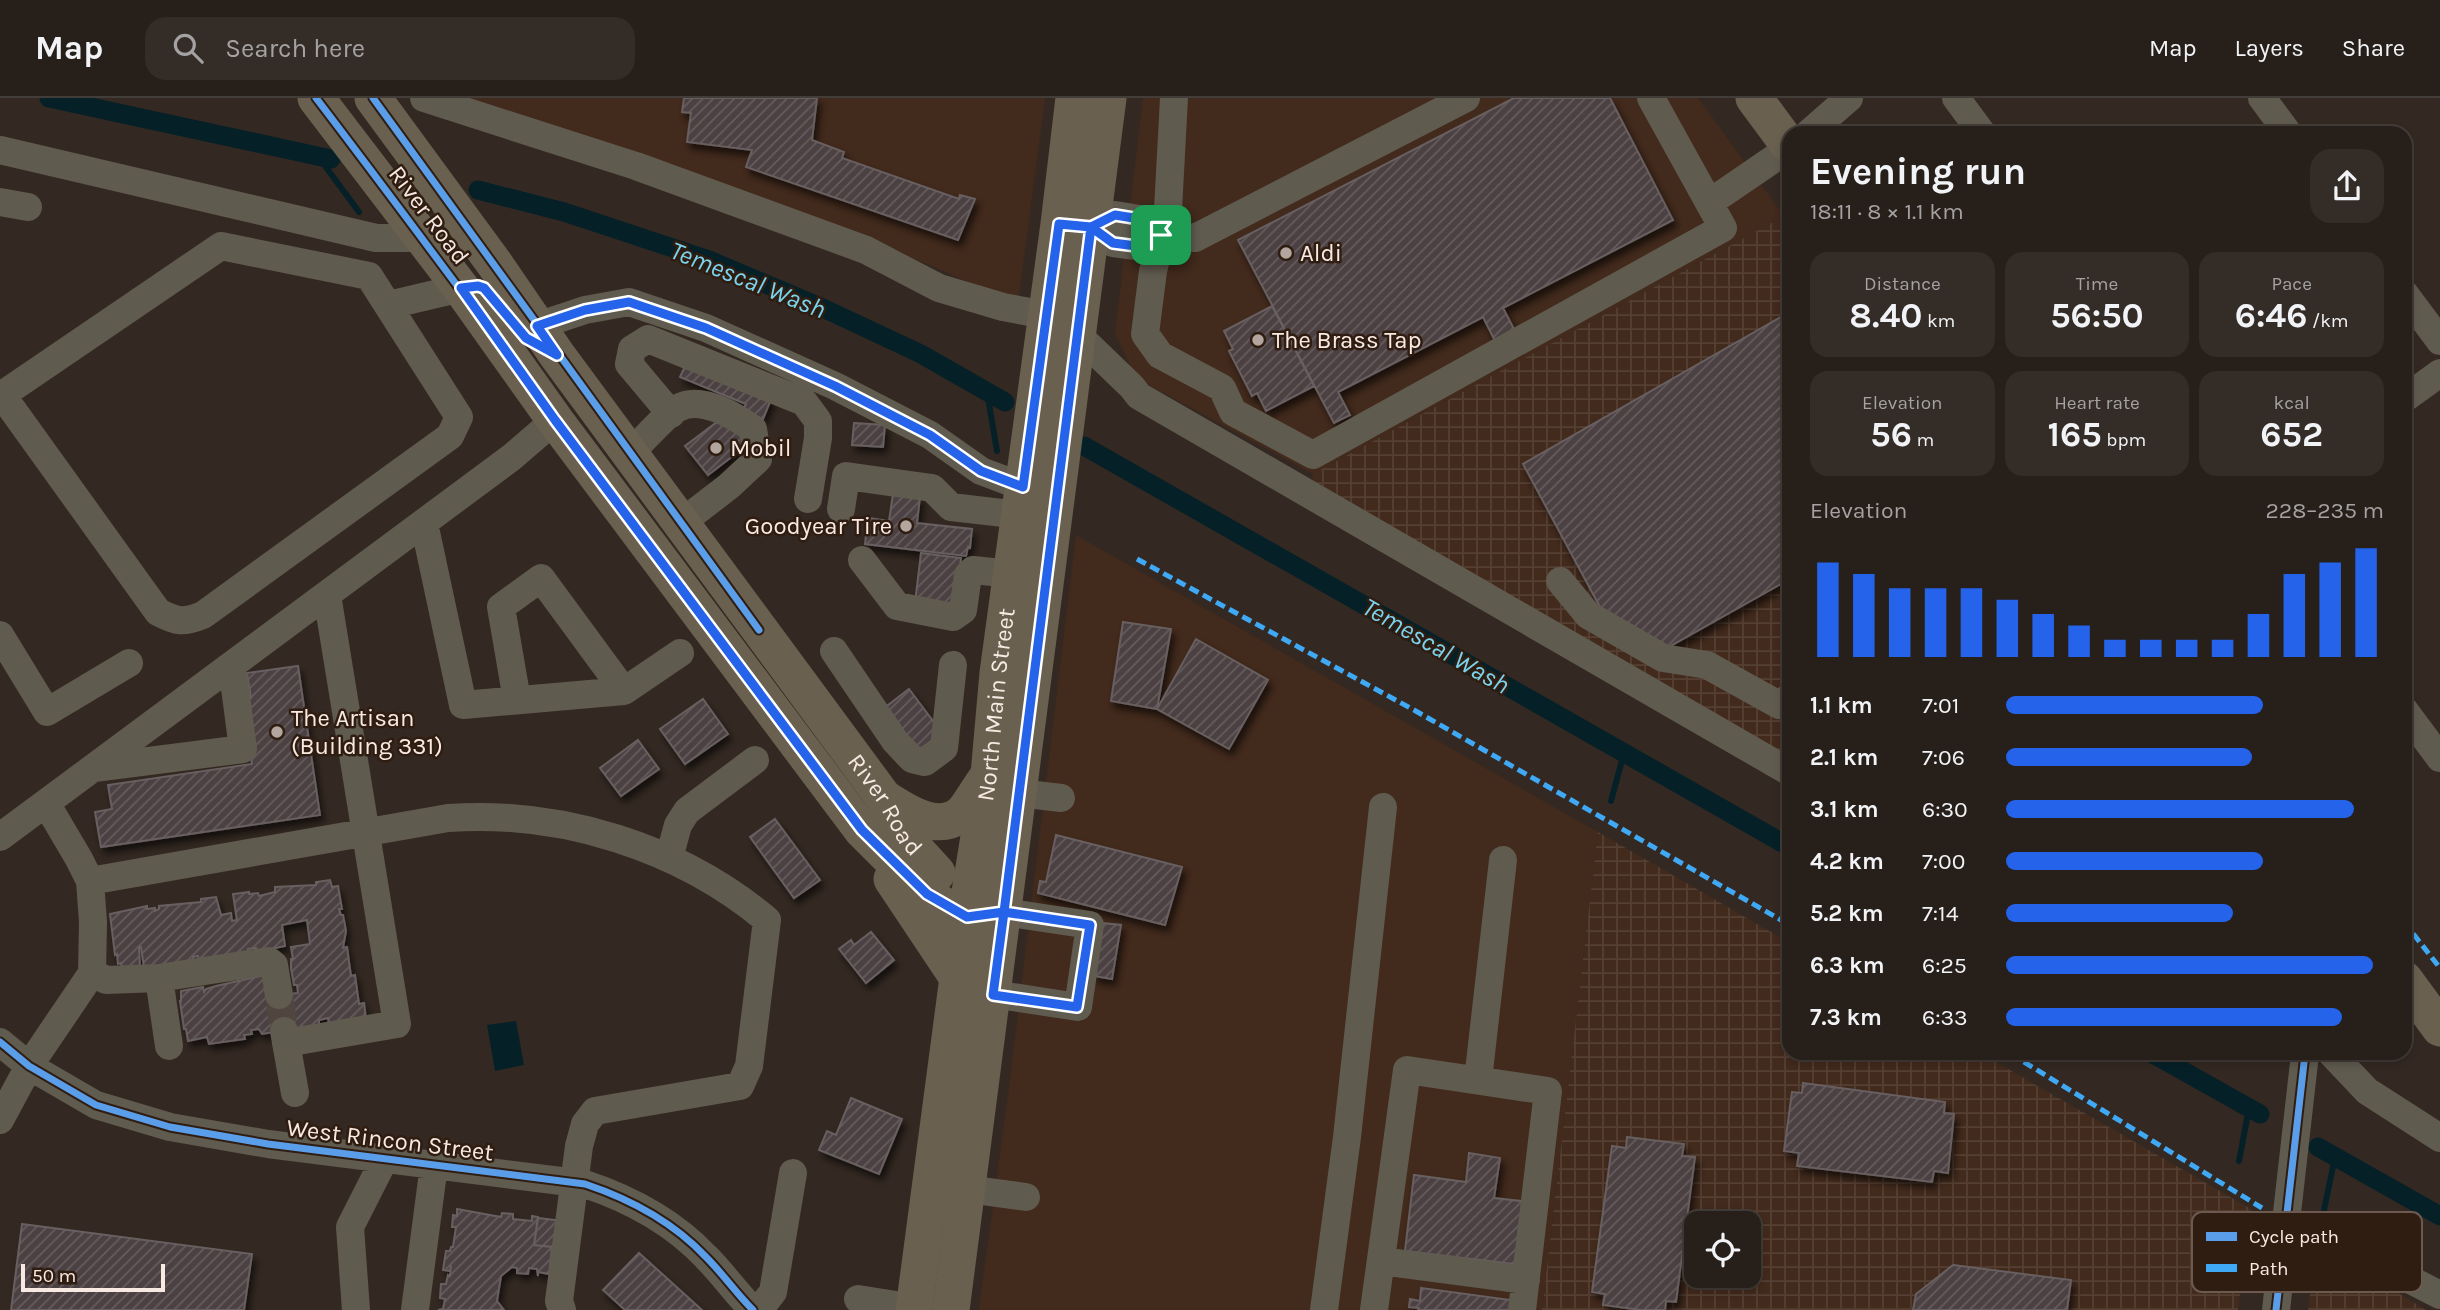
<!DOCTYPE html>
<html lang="en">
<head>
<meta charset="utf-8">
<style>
  :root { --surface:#271f1a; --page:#332c27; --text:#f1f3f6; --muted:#a4a2a2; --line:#433d39; --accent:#2563eb }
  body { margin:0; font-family:Karla,sans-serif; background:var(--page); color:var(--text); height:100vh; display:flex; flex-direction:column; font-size:26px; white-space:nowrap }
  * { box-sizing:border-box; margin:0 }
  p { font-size:23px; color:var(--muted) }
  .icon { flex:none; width:38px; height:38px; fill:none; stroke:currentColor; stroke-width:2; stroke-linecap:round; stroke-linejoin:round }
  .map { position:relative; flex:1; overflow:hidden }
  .sheet { position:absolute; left:1782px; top:28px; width:630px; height:934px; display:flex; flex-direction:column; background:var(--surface); border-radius:21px; box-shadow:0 4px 10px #0003,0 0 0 2px var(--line) }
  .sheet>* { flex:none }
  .tools { position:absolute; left:1684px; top:1113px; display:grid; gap:14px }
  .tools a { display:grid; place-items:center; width:77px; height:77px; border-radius:14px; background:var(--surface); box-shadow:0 4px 10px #0003,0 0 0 2px var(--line); font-size:35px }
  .scale { position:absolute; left:21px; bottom:18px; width:144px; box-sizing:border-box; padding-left:7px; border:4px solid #f8eae3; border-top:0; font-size:19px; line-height:24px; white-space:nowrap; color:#f8eae3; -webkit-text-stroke:5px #301d11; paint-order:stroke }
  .pin { position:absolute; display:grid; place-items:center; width:60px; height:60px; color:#fff; margin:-30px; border-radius:14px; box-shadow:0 4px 10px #0006 }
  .round { display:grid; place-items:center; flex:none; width:74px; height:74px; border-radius:21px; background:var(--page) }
  .headline { display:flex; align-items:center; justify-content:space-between; height:119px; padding:0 28px }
  h1 { font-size:38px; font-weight:700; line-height:52px }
  .stats { display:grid; grid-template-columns:repeat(3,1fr); gap:10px; height:119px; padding:7px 28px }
  .stats div { display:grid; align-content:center; border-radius:18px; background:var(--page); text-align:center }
  .stats b { font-size:35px; font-weight:700 }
  .stats small { font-size:19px; font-weight:400 }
  .stats p { font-size:19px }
  .chart { height:196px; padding:14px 28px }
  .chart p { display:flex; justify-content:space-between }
  .chart svg { width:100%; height:126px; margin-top:7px; stroke:var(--accent); stroke-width:6 }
  ul { padding:0 28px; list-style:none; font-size:23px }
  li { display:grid; grid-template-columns:112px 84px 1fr; align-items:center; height:52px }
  li i { height:18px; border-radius:9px; background:var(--accent) }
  header { display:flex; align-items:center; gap:42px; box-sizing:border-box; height:98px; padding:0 35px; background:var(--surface); border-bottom:2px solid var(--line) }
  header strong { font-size:33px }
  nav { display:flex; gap:38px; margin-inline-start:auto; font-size:24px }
  .search { width:490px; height:63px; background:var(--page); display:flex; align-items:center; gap:18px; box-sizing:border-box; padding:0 24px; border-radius:21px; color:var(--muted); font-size:26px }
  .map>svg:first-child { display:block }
  .built { fill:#422a1c }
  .industrial { fill:url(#industrial-grid); fill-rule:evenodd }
  .water { fill:#062027 }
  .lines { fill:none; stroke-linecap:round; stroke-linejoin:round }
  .stream { stroke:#062027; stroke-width:6 }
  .canal { stroke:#062027; stroke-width:19 }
  .building { fill:url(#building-hatch); stroke:#685f60; stroke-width:2; filter:url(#shadow) }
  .minor-tunnel { stroke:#51463f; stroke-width:28; stroke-dasharray:28 14; stroke-linecap:butt }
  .minor { stroke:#605b4f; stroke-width:28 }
  .major { stroke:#69604f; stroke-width:37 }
  .quiet { stroke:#3fa9f5; stroke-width:5; stroke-dasharray:10 5; stroke-linecap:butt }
  .cycleway-casing { stroke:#301d11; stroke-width:11 }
  .cycleway { stroke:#5a9eea; stroke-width:7 }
  .route-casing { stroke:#fff; stroke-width:14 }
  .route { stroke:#2563eb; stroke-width:9 }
  .poi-dot { fill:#b3a69f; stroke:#301d11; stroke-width:2.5 }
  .labels { text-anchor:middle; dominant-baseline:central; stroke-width:5; stroke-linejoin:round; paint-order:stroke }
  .street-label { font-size:24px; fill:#f8eae3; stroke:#301d11 }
  .poi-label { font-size:24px; fill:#f8eae3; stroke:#301d11; text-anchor:start }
  .water-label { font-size:26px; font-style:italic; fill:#7ad4ee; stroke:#301d11 }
  .key { fill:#301d11; stroke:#6c5a50; stroke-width:2 }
  .key-label { font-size:19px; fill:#f8eae3 }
</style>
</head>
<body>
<header>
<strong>Map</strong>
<div class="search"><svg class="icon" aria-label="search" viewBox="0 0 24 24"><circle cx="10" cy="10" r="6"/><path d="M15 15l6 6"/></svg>Search here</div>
<nav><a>Map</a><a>Layers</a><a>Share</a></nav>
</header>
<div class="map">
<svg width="2440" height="1212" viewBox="0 0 2440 1212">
  <defs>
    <pattern id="industrial-grid" width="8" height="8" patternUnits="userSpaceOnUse" patternTransform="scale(1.75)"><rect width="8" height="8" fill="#422a1c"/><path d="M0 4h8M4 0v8" fill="none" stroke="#553f32"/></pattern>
    <pattern id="building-hatch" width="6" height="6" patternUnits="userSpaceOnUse" patternTransform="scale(1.75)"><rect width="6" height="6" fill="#4b4042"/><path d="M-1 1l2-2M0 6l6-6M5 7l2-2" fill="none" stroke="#665c5d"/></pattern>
    <filter id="shadow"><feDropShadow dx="3.5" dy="6" stdDeviation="3.5" flood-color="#0009"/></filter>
  </defs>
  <rect width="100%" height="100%" fill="#342922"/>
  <!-- built -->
  <path class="built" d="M448,0H1045L1018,206L930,167Z
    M1143,0H1698L1784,118L1313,376L1136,280L1115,235Z
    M1076,437L1598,734L1542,1212H979L1009,989Z"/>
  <!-- industrial -->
  <path class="industrial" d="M1784,118L1788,124V680L1309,406L1313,376Z
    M1598,734L1788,844V956H1982L2251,1111L2238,1212H1542ZM1696,1125H1748V1178H1696Z
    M2334,1156L2426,1212H2308L2315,1158Z"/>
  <!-- water -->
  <path class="water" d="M516,923L524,967L495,973L487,927Z"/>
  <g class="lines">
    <!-- stream -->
    <path class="stream" d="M317,57L359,114
      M987,294L997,353
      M1611,703L1624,655
      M2239,1063L2249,1010
      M2324,1112L2335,1059"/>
    <!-- canal -->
    <path class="canal" d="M49,0L331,61
      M478,92L564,114L709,162L825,211L921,256L1005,304
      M1084,348L1788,748
      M2153,956L2260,1016
      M2318,1049L2440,1118"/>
  </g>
  <!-- building -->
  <path class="building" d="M684,0H817L812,42L844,54L842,60L959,101L960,97L975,101L958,142L746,69L752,52L687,44L691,15L682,14Z
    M1514,0H1610L1673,122L1503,210L1516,235L1496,245L1483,219L1338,294L1350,317L1334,325L1238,142Z
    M1272,208L1314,288L1266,313L1257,295L1252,298L1229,253L1233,251L1224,233Z
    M1788,215V482L1665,551L1607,522L1523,366Z
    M687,264L772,299L763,321L742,313L746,306L680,279Z
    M725,318L747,347L708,377L685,348Z
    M854,325L885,327L883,349L852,347Z
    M893,396L920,399L917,425L972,431L970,450L968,449L966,458L865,446L868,420L889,423Z
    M921,455L961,460L955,510L915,505Z
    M1123,524L1171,531L1157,611L1111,603Z
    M1196,541L1268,582L1229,651L1157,611Z
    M298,568L320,717L101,749L95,714L112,711L108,687L252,666L243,602L251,600L247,575Z
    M909,591L942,635L916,654L883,611Z
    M703,601L728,636L685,666L660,631Z
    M638,642L659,671L621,698L600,670Z
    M775,721L820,782L794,800L750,739Z
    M1056,737L1182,769L1165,827L1038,795L1040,783L1046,784Z
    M330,782L332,789L338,788L342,811H339L341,817H343L346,833L343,850L347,849L351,878L355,877L359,906L364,905L366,921L329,926L328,920L319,922V927L262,936L259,931L251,932L252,936L244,937L245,941L209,946L207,939L188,943L186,931H184L180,903H181V893L203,889L204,894L206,891L216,888L265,877L266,899L298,895L297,887H294L291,870V861H293L291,849L310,846L307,822L282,827L285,848L256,854V850L248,851V855L199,863L198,858L193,859L194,864L144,870L141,849H139L140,870L122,873L121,865L118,866L117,856L115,857L110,816L147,808V811L155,810V813L159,811V808L201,804V801L216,799L221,817L231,815L232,823L237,822L233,796L249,794V796L258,795L259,798L275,794V789L316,787V784Z
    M1102,825L1121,827L1112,881L1094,878Z
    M871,834L894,862L866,885L839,851L851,842L854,847Z
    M1803,985L1945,1004L1944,1015L1954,1016L1948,1075L1934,1073L1932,1084L1797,1068L1799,1055L1784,1053L1792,994L1802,995Z
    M851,1000L902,1021L879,1076L819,1052L827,1033L836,1037Z
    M1627,1039L1684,1046L1682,1058L1695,1059L1676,1204L1666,1203L1665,1212H1641L1603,1207L1605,1196L1592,1194L1612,1048L1626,1050Z
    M1469,1055L1500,1060L1494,1100L1530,1104L1522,1167L1405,1153L1414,1077L1466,1084Z
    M457,1111L501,1119L502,1115L513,1116V1121L532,1123V1118L538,1119L534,1147L552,1149L549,1176L538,1174V1178L537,1171L529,1170L528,1176L517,1175V1170L512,1169L501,1178L497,1203L504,1212H438L443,1211L445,1201L440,1200L441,1186H446L448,1177L450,1178L451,1167L450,1173L443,1172L446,1153H450L451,1149H453L456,1129H452L453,1117L457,1118Z
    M538,1120L564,1123L552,1149L534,1147Z
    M22,1126L252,1156L244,1212H11Z
    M639,1155L702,1212H625L603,1192Z
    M1953,1167L2071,1182L2067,1212H1913L1916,1196Z
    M1421,1190L1518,1203L1517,1212H1418L1419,1210L1409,1209L1410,1201L1420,1203Z"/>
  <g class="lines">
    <!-- minor-tunnel -->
    <path class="minor-tunnel" d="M279,897L284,933"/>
    <!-- minor -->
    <path class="minor" d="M424,0L636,68L866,152L939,190L1003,209L1046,217
      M1174,0L1168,112L1153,173L1145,236L1160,257L1222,290L1233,314L1313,357L1723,130L1651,0
      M1956,0L1982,35
      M2262,0L2288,35
      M1809,35L1849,0
      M0,52L376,140H423
      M0,104L28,109
      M1709,105L1788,51
      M1076,127L1091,129L1115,117L1146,122L1161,137L1195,140L1466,0
      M1091,129L1113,145L1144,149L1161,137
      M221,148L369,178L459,319L450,338L203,517C183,525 177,524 158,514L2,297Z
      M2404,195L2440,243
      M389,207L461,190
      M537,228L585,212L629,204L706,230L835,288L930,337L981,373L1023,389
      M1078,237L1132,289L1139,298L1788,673
      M2404,301L2440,275
      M671,316L629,266L632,251L648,241L804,304L818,323V340L808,401
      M630,355C640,346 668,314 678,310C701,297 735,318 753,331L758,361L729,388L681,425
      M841,411L846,378L932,390L951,409L1020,417
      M424,425L463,607L624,593L680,555
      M862,462L897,508L953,519L963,512L968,477L973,472L1012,476
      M1560,483L1588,517L1663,560L1707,567L1779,607L1788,600
      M0,537L47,614L129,565
      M834,553L895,643L912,661L925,664L944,650L953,567
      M517,602L501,509L541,480L624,593
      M2404,612L2440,660
      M94,670L243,651L232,567
      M1019,695L1061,700
      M0,739L512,359L555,322
      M669,760L678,727L687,713L755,662
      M90,783L448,720C561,712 680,749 767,822L749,968L740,988L595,1013L585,1026L579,1048L559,1203L562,1212
      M92,875L106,882L159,880L269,863L274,867L279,897
      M159,880L169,948
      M993,896L1078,909L1090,827L1004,814
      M284,933L295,995
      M0,944L29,968L96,1007L170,1029L268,1046L585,1086C630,1101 673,1124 706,1159C723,1176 736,1195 753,1212
      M286,945L397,926L327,497
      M2332,956L2367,993L2440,1040
      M1478,982L1503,762
      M0,1022L29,968L92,875L93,824L90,783L79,761L46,705
      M967,1091L1026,1099
      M2284,1138L2331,1151L2358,1155L2440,1197
      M1381,1163L1526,1182
      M858,1201L915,1210
      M356,1212L350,1129L385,1060
      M415,1212L434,1067
      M759,1212L773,1194L793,1075
      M1324,1212L1347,1039L1383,709
      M1374,1212L1407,972L1548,993L1522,1212
      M2276,1212L2305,956"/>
    <!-- major -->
    <g class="major">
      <path d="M316,0L461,190L555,322L862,732L927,797L943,807L966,819L989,816"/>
      <path id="s1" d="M373,0L494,165L557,257L884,700L906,741L937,775"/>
      <path d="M1754,0L1788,46"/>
      <path d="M884,700C905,713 935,735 960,717C968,711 979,690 986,681"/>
      <path d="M892,781L958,880"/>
      <path d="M2404,881L2440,930"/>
      <path id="s2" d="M914,1212L966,819L989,677L998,575L1059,126L1074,0"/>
      <path d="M951,1212L1108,0"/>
    </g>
    <!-- quiet -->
    <path class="quiet" d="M1137,461L1414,612L1788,826
      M2404,824L2440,870
      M2011,956L2262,1110"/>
    <!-- cycleway casing -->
    <g class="cycleway-casing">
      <path id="cycleway" d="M316,0C458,186 595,375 736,562
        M373,0L759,532
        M0,944L29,968L96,1007L170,1029L268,1046L585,1086C630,1101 673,1124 706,1159C723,1176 736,1195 753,1212
        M2276,1212L2305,956"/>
    </g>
    <!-- cycleway -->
    <use href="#cycleway" class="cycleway"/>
  </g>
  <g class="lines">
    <!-- route casing -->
    <g class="route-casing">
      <path id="route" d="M1161,137L1146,122L1115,117L1091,129L1059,126L1023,389L981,373L930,337L835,288L706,230L629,204L585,212L537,228L557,257L526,240L484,190L478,188L461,190L555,322L862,732L927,796L967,819L1004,814L1090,827L1077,909L993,897L1004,814L1091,129L1113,145L1144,149L1161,137"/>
    </g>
    <!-- route -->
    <use href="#route" class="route"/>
  </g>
  <!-- markers -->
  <g class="poi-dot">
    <circle cx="1286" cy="155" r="7"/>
    <circle cx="1258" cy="242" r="7"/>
    <circle cx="716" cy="350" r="7"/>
    <circle cx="906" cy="428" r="7"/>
    <circle cx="277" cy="634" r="7"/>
  </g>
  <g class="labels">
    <!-- street labels -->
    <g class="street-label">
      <text transform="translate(429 117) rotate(53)">River Road</text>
      <text stroke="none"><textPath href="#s2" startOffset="611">North Main Street</textPath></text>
      <text stroke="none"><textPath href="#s1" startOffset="873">River Road</textPath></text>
      <text transform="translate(390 1042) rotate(7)">West Rincon Street</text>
    </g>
    <!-- poi labels -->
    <g class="poi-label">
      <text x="1300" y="155">Aldi</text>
      <text x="1272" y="242">The Brass Tap</text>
      <text x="730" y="350">Mobil</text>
      <text x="892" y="428" text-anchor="end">Goodyear Tire</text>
      <text x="291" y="620">The Artisan<tspan x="291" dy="28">(Building 331)</tspan></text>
    </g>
    <!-- water labels -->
    <g class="water-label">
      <text transform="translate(748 182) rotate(22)">Temescal Wash</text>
      <text transform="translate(1436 548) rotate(30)">Temescal Wash</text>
    </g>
  </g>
  <!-- legend -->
  <rect x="2192" y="1114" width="230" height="80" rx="10" class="key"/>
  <rect x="2206" y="1134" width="31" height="9" fill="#5a9eea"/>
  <rect x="2206" y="1166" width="31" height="8" fill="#3fa9f5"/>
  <g class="key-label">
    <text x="2249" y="1145">Cycle path</text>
    <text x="2249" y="1177">Path</text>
  </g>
</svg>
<div class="tools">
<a><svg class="icon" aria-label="locate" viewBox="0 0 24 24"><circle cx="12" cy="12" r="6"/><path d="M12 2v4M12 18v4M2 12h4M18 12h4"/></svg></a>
</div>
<div class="scale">50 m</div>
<div class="pin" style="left:1161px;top:137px;background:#1e9e55"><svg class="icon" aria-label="arrive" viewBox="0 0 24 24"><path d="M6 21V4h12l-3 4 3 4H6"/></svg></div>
<section class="sheet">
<div class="headline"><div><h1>Evening run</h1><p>18:11 · 8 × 1.1 km</p></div><a class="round"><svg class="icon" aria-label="share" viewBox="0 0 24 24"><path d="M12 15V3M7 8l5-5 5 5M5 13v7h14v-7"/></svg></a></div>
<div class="stats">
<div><p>Distance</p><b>8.40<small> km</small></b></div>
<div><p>Time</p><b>56:50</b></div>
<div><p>Pace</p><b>6:46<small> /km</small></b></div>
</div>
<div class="stats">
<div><p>Elevation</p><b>56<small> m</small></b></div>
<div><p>Heart rate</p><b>165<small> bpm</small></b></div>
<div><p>kcal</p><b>652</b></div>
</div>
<div class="chart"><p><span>Elevation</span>228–235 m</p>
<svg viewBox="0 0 160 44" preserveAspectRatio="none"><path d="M5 44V11M15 44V15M25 44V20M35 44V20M45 44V20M55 44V24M65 44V29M75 44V33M85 44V38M95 44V38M105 44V38M115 44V38M125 44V29M135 44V15M145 44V11M155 44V6"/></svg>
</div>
<ul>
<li><b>1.1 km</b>7:01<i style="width:68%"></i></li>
<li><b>2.1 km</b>7:06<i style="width:65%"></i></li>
<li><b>3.1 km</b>6:30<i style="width:92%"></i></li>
<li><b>4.2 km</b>7:00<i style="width:68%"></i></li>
<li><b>5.2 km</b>7:14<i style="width:60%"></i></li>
<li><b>6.3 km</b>6:25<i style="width:97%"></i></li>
<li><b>7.3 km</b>6:33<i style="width:89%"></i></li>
</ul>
</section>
</div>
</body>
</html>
